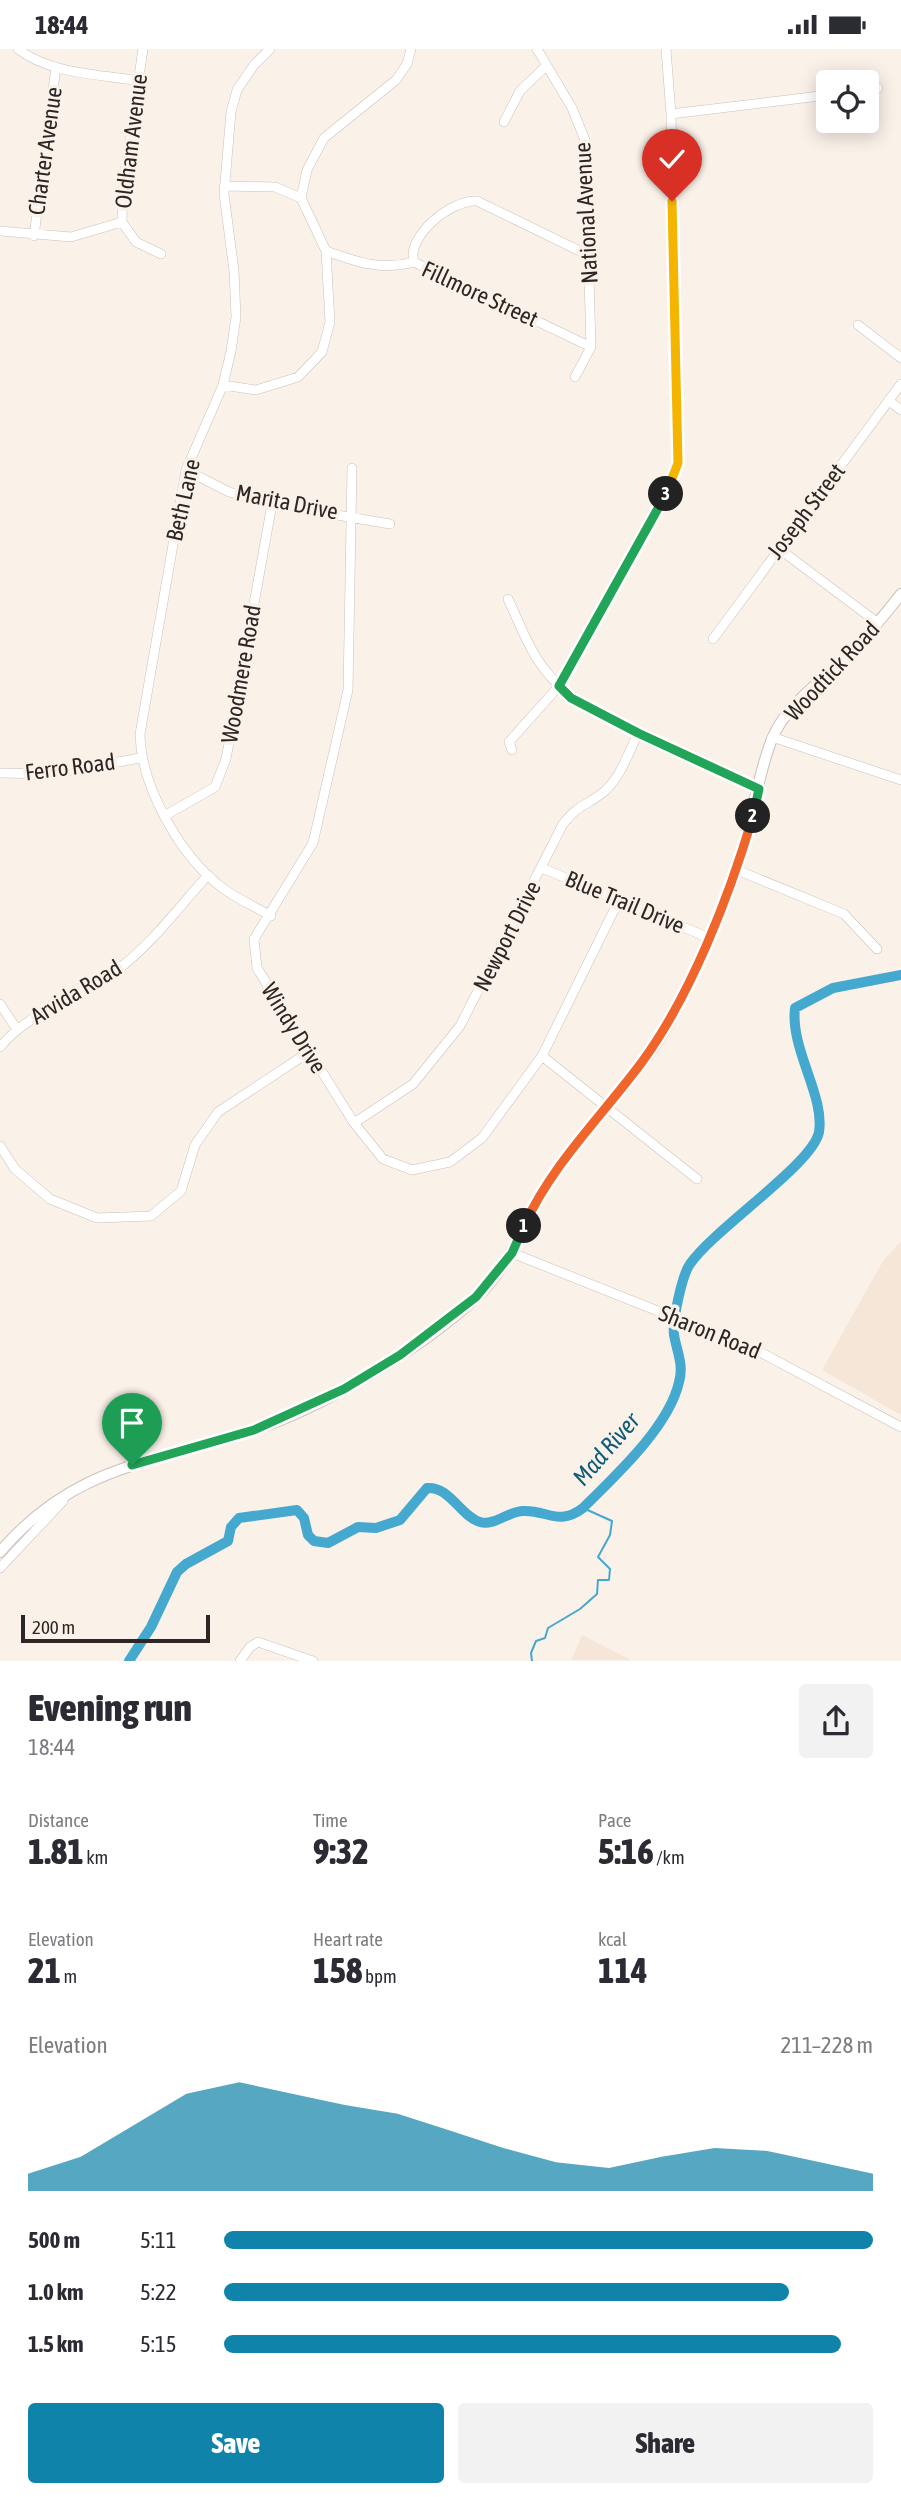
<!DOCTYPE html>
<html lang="en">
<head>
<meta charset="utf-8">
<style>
  :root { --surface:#fff; --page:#f2f2f3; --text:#2b2b33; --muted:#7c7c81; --accent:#0f83a9 }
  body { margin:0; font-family:"Asap Condensed",sans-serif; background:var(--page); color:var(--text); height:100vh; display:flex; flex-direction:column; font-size:26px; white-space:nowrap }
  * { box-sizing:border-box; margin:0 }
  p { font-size:23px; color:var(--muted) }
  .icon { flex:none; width:38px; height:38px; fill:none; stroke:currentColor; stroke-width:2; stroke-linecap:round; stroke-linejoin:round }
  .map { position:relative; height:1612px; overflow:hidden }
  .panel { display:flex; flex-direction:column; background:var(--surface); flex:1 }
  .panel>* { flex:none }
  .tools { position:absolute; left:816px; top:21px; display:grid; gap:14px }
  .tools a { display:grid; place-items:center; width:63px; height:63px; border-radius:7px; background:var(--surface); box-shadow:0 4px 18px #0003; font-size:35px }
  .scale { position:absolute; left:21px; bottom:18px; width:189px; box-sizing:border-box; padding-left:7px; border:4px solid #2b2725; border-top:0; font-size:19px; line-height:24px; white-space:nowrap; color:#2b2725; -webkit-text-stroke:5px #faf1e9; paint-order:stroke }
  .pin { position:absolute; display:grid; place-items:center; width:60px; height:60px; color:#fff; margin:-72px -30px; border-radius:50% 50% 50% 0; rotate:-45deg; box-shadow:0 0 7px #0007 }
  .pin .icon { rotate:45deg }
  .km { position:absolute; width:35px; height:35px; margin:-18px; border-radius:50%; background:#222; color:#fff; font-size:19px; line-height:35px; text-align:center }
  .round { display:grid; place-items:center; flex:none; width:74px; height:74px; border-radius:7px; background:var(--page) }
  .head { display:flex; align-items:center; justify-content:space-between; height:119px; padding:0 28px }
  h1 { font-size:38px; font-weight:800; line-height:52px }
  .stats { display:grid; grid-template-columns:repeat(3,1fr); gap:10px; height:119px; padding:7px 28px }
  .stats div { display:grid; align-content:center }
  .stats b { font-size:35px; font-weight:800 }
  .stats small { font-size:19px; font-weight:400 }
  .stats p { font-size:19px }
  .chart { height:196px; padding:14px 28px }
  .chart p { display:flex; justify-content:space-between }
  .chart svg { width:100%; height:126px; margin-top:7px; fill:var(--accent); opacity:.7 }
  .button { display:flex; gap:14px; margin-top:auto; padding:14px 28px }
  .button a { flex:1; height:80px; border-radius:7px; background:var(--accent); color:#fff; font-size:28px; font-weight:800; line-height:80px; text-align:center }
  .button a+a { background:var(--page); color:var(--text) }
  ul { padding:0 28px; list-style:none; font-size:23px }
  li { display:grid; grid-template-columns:112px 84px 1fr; align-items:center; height:52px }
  li i { height:18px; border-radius:9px; background:var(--accent) }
  .status { display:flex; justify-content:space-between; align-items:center; height:49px; padding:0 35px; background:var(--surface); direction:ltr }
  .status svg { height:19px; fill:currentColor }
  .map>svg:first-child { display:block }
  .built { fill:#f5e6d8 }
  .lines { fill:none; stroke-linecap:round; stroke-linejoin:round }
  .stream { stroke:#45a8cf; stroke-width:2 }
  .river { stroke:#45a8cf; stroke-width:10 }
  .minor-casing { stroke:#cac1ba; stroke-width:10 }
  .major-casing { stroke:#cac1ba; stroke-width:12 }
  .minor { stroke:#fff; stroke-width:9 }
  .major { stroke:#fff; stroke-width:10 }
  .split-1-casing { stroke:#fff; stroke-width:14 }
  .split-2-casing { stroke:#fff; stroke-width:14 }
  .split-3-casing { stroke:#fff; stroke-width:14 }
  .split-4-casing { stroke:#fff; stroke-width:14 }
  .split-1 { stroke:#22a559; stroke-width:9 }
  .split-2 { stroke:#f0652b; stroke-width:9 }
  .split-3 { stroke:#22a559; stroke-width:9 }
  .split-4 { stroke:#f5b400; stroke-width:9 }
  .labels { text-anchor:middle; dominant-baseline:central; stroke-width:7; stroke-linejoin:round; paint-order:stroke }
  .street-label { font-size:23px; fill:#2b2725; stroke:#faf1e9 }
  .water-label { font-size:24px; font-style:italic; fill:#0f5d79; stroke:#faf1e9 }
</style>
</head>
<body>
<div class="status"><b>18:44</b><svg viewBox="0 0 49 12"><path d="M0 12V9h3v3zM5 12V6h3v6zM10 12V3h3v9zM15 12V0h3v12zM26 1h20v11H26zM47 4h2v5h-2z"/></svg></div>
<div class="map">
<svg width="901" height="1612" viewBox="0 0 901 1612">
  <rect width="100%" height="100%" fill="#faf1e9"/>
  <!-- built -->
  <path class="built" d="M901,1192V1366L822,1321L883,1212Z
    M582,1586L631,1611H571Z"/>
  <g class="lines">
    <!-- stream -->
    <path class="stream" d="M532,1612L531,1604L536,1592L545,1589L548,1579L580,1560L597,1545L598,1531H609L610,1520L598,1508L610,1486L612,1472L583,1459"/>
    <!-- river -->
    <path class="river" d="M129,1612L151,1578L177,1523L186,1515L228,1492L231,1478L239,1469L297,1461L304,1469L308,1486L314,1492L328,1494L358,1478L376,1479L400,1471L427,1439C450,1437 460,1467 480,1473C494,1477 508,1463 522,1462C546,1460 558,1478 583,1459C615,1427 669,1378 679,1333C684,1316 677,1303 674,1286C672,1273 682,1226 690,1215C715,1179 813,1115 819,1083C825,1047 790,1000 795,959L833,939L901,926"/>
    <!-- minor casing -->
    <g class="minor-casing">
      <path id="minor" d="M18,0C50,25 99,25 138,32
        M143,0L123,137L122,173L136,193L161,205
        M270,0L254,16L237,41L231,63L224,145L234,222L236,268L231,302L223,336L186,421L140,685C141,738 181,809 224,840C239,851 256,858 271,867
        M537,0L572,59L585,91L591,298L575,328
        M866,40L878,39
        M671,65L828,46
        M504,73L520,42L546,17
        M224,137L275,138L301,149
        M0,182L71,188L122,173
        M34,187L56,18
        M326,202C357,213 381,222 414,213L591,298
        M414,213C406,187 452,150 477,152L590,207
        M858,276L901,309
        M223,336L256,341L298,328L322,303L330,273L326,202L301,149L307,121L324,89L396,31L407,15L411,0
        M889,352L901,361
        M352,419L348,641L313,794L254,890L257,919L354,1074L383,1110L412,1121L450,1113L482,1089L542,1007L619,851
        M186,421L229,443L272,455L390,475
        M778,499L878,574
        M508,550C519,573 529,601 545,621C580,669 702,714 759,740
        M713,590L901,335
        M772,688L901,731
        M512,701L509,693L559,637L664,449L678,414L671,65L666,0
        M0,724L51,725L140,709
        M166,766L215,738L226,710L272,455
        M542,819L707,888
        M737,821L844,865L877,900
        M0,955L16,979
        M0,998C31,961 78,950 116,922C151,896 179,858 208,826
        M542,1007L697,1130
        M354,1074L413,1035L460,977L563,775C579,755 584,758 601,745C620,731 628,705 638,684
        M0,1097L15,1120L50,1150L97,1169L151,1167L181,1142L195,1096L218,1063L309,1003
        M512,1204L756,1301L901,1378
        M0,1519L63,1452
        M240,1612L250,1598L258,1593L313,1612"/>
    </g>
    <!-- major casing -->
    <g class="major-casing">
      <path id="major" d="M0,1503C74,1416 151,1415 251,1382C324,1358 420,1300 477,1248C514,1213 526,1165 554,1125C591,1070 645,1023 674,964C697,917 722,866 738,817C752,776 756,730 772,690C785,657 822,632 846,608C866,588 884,567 901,545"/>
    </g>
    <!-- minor -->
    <use href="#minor" class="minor"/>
    <!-- major -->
    <use href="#major" class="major"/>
  </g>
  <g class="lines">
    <!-- split-1 casing -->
    <g class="split-1-casing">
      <path id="split-1" d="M132,1416L254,1381L344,1340L400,1306L476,1248L512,1204L524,1177"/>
    </g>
    <!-- split-2 casing -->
    <g class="split-2-casing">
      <path id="split-2" d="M524,1177C552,1115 602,1067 642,1013C691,946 729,848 753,767"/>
    </g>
    <!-- split-3 casing -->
    <g class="split-3-casing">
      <path id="split-3" d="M666,445L559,637L571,649L638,684L759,740L753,767"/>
    </g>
    <!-- split-4 casing -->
    <g class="split-4-casing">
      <path id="split-4" d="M666,445L678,414L672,152"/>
    </g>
    <!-- split-1 -->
    <use href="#split-1" class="split-1"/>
    <!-- split-2 -->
    <use href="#split-2" class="split-2"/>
    <!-- split-3 -->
    <use href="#split-3" class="split-3"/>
    <!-- split-4 -->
    <use href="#split-4" class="split-4"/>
  </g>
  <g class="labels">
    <!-- street labels -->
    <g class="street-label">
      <text transform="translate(131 92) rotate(-83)">Oldham Avenue</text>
      <text transform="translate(45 102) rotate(-82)">Charter Avenue</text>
      <text transform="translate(586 164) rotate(-93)">National Avenue</text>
      <text transform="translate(480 245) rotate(25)">Fillmore Street</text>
      <text transform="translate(183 451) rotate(-77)">Beth Lane</text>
      <text transform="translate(287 453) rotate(11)">Marita Drive</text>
      <text transform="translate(806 462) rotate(-53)">Joseph Street</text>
      <text transform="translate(832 622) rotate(-47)">Woodtick Road</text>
      <text transform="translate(241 625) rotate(-80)">Woodmere Road</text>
      <text transform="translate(70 718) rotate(-7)">Ferro Road</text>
      <text transform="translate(625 853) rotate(23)">Blue Trail Drive</text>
      <text transform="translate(507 887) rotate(-63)">Newport Drive</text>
      <text transform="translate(76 943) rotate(-31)">Arvida Road</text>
      <text transform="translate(294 979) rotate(58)">Windy Drive</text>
      <text transform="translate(710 1283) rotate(22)">Sharon Road</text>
    </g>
    <!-- water labels -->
    <g class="water-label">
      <text transform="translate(606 1400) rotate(-49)">Mad River</text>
    </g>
  </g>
</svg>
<div class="tools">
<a><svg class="icon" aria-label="locate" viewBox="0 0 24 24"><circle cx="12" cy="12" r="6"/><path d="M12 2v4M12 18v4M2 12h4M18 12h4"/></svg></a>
</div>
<div class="scale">200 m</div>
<div class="pin" style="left:132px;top:1416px;background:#1e9e55"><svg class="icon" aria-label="arrive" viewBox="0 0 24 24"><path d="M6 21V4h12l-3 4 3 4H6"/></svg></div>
<div class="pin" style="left:672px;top:152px;background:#d93025"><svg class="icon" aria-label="check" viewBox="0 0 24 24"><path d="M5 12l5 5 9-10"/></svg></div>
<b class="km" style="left:524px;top:1177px">1</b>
<b class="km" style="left:753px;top:767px">2</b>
<b class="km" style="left:666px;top:445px">3</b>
</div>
<section class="panel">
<div class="head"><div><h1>Evening run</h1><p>18:44</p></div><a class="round"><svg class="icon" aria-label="share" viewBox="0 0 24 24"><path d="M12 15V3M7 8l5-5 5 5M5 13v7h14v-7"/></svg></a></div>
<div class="stats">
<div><p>Distance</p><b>1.81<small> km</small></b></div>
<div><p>Time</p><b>9:32</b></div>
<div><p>Pace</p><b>5:16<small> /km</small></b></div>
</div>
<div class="stats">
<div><p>Elevation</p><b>21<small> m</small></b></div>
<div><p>Heart rate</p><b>158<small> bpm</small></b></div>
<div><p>kcal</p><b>114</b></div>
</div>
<div class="chart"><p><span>Elevation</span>211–228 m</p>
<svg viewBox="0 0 160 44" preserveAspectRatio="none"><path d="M0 44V38L10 32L20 21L30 10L40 6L50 10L60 14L70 17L80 23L90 29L100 34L110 36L120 32L130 29L140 30L150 34L160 38V44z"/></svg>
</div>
<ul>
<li><b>500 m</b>5:11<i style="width:100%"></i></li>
<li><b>1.0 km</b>5:22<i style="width:87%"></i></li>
<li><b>1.5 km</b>5:15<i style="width:95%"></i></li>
</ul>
<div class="button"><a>Save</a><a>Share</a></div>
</section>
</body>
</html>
